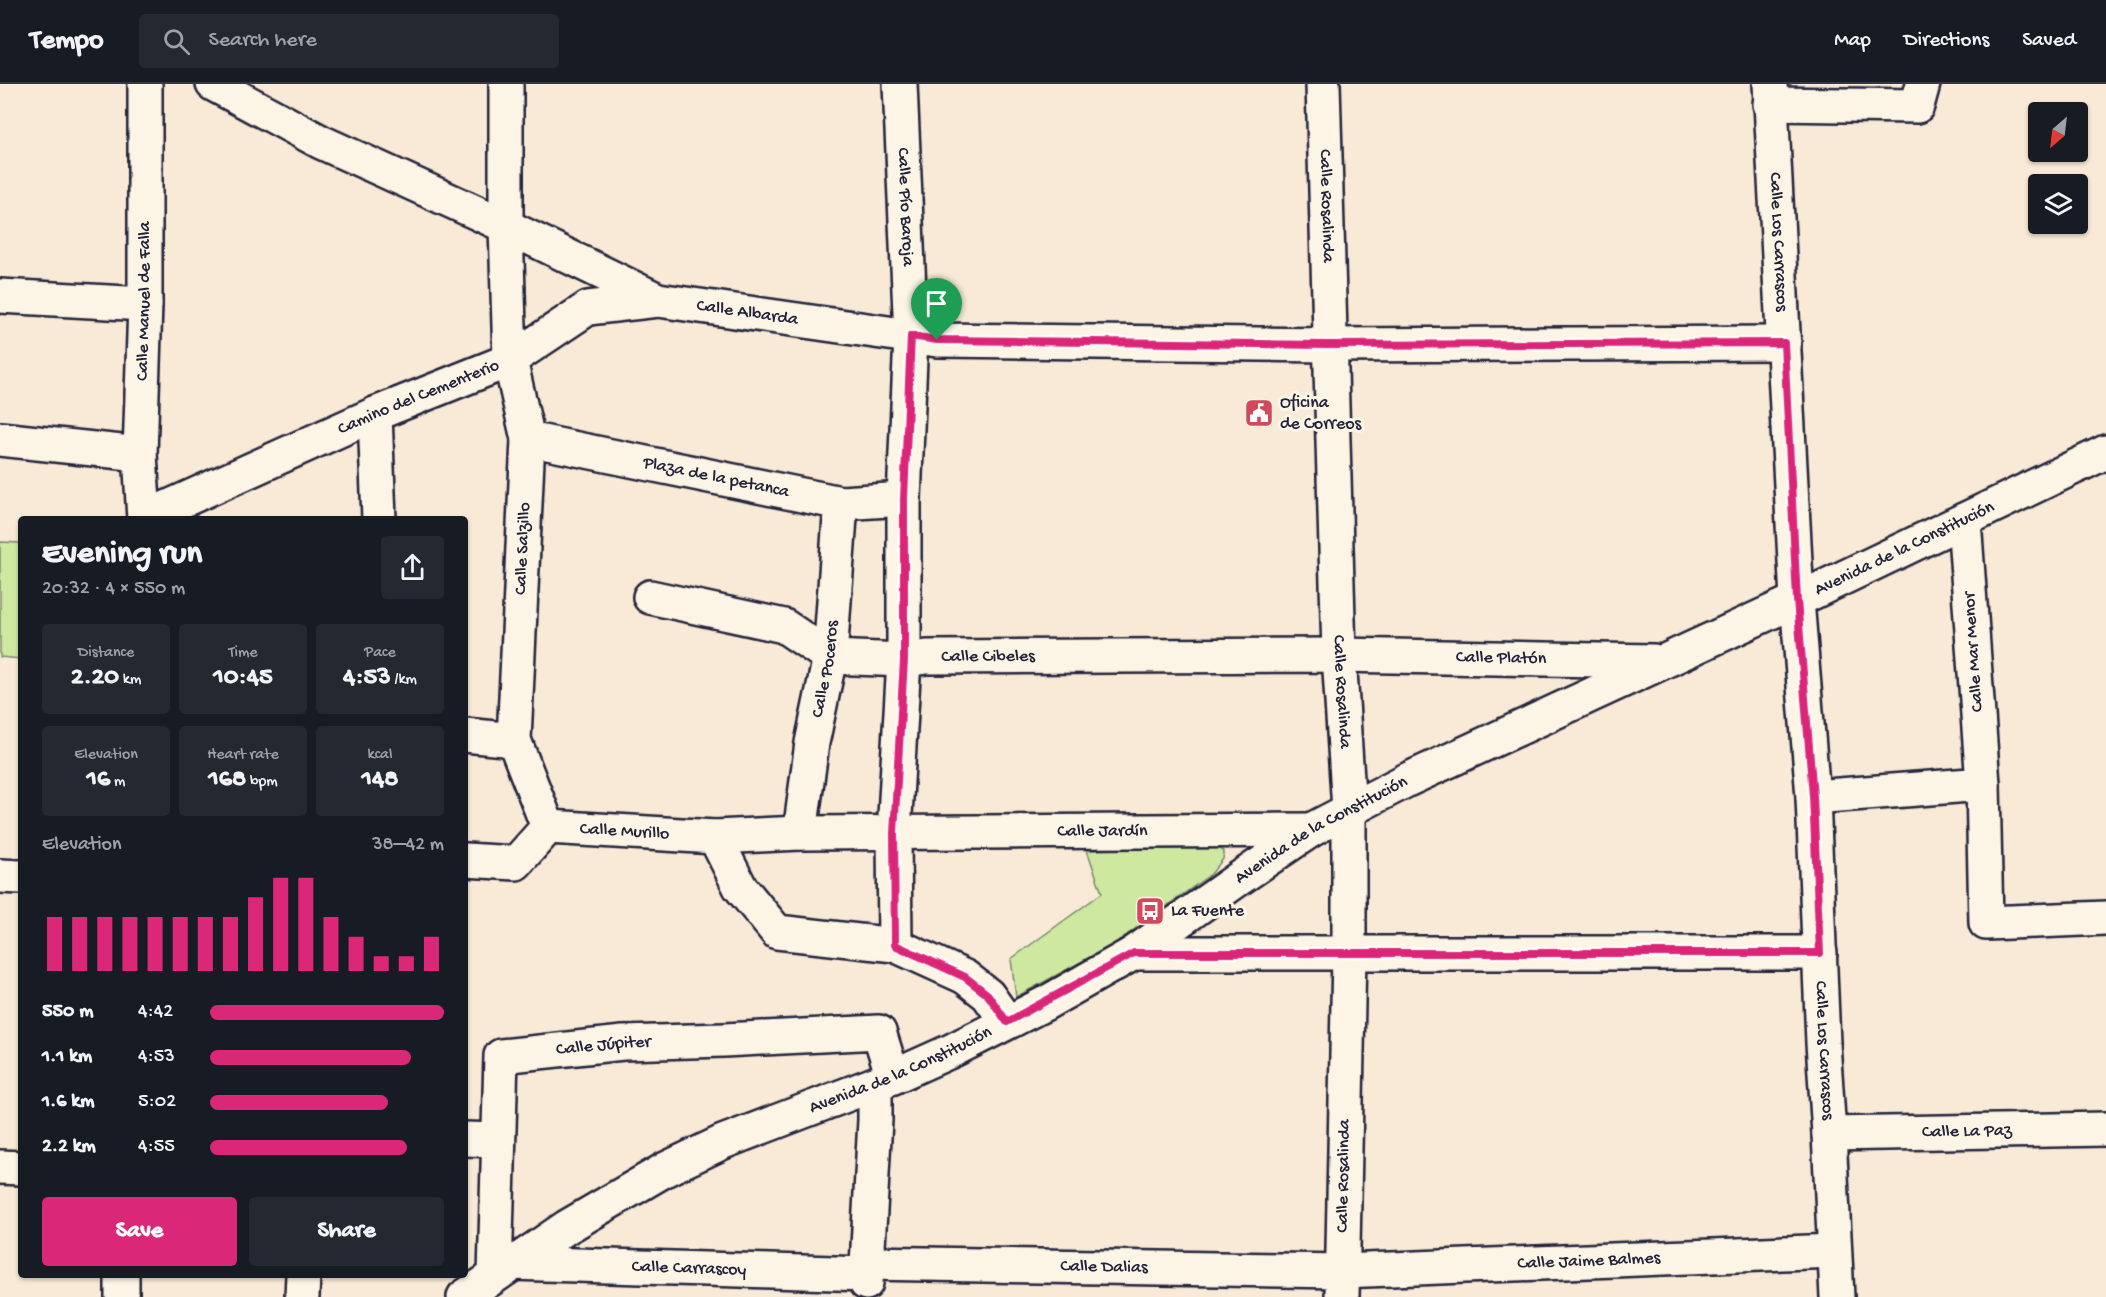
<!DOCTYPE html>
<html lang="en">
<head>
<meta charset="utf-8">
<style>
  :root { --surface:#171b24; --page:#242831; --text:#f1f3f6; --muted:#9ea1a6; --line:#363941; --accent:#db2777 }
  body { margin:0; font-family:"Gochi Hand",sans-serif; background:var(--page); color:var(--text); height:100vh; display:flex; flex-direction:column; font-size:22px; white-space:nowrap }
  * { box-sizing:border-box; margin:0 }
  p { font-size:20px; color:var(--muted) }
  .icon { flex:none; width:33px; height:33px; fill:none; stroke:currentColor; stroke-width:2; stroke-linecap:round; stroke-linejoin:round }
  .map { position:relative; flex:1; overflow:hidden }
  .details { position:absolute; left:18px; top:432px; width:450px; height:762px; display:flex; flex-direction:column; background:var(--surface); border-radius:6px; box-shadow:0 2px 4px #0004 }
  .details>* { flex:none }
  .needle { width:39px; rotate:208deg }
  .tools { position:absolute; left:2028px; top:18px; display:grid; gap:12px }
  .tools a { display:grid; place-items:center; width:60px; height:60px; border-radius:6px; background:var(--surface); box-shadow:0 2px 4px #0004; font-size:30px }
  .pin { position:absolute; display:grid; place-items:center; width:51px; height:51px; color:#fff; margin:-62px -26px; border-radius:50% 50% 50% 0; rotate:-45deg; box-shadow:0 0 6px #0007 }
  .pin .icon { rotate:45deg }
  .round { display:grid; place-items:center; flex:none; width:63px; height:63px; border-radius:6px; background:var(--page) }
  .summary { display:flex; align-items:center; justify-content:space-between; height:102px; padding:0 24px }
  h1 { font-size:33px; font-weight:800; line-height:45px }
  .figures { display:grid; grid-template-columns:repeat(3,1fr); gap:9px; height:102px; padding:6px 24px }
  .figures div { display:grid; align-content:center; border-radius:6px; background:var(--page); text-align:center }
  .figures b { font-size:26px; font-weight:800 }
  .figures small { font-size:16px; font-weight:400 }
  .figures p { font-size:16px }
  .chart { height:168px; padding:12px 24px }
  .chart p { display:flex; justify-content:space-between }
  .chart svg { width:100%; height:108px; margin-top:6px; stroke:var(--accent); stroke-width:6 }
  .primary-button { display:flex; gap:12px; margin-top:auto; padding:12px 24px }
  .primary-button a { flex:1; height:69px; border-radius:6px; background:var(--accent); color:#fff; font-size:24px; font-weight:800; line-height:69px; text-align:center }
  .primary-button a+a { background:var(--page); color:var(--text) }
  ul { padding:0 24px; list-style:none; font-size:20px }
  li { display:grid; grid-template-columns:96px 72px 1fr; align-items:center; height:45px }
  li i { height:15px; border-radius:8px; background:var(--accent) }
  header { display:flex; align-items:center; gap:36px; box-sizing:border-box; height:84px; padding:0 30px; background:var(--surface); border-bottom:2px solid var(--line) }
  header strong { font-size:28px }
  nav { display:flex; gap:33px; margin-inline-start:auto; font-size:21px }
  .search { width:420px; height:54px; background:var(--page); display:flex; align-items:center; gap:15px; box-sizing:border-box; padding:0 21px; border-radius:6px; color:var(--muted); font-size:22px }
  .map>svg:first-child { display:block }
  .green { fill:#cee99f; stroke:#78866d; stroke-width:1.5 }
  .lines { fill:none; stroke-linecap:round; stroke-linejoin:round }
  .minor-casing { stroke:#22223b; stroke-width:38 }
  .minor { stroke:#fcf5e5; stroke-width:33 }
  .route-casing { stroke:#fff; stroke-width:12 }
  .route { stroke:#db2777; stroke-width:8 }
  .labels { text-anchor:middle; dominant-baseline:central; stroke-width:6; stroke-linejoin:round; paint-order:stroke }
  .street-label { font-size:18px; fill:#22223b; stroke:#fcf5e5 }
  .poi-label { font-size:18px; fill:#22223b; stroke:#fcf5e5; text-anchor:start }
</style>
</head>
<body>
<header>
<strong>Tempo</strong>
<div class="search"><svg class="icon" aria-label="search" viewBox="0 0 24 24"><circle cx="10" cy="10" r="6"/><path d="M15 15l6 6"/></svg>Search here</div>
<nav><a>Map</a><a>Directions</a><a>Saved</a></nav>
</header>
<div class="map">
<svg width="2106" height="1213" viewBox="0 0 2106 1213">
  <rect width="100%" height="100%" fill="#f8ead6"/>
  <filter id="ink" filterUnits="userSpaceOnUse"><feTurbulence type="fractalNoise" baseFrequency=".0167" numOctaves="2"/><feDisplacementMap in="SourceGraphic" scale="12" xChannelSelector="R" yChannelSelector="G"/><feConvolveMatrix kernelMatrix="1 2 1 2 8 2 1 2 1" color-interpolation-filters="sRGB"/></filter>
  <g filter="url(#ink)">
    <!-- green -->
    <path class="green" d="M0,458L21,459V575L0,573Z
      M1213,762L1224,767L1223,775L1211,790L1114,860L1016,913L1011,875L1102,809L1087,766Z"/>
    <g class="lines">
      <!-- minor casing -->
      <g class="minor-casing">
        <g id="minor">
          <path id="s1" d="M213,0L321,58L506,142L658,216L937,256L1329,261L1784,259"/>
          <path id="s2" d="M900,0L911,252L904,415V576L894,749L895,861L965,893L988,911L1007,938"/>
          <path id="s3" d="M1323,0L1339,571L1349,726V870L1342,1213"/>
          <path id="s4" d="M1770,0L1797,516L1813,713L1823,959L1829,1050L1837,1213"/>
          <path d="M1770,20L1917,22L1923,0"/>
          <path d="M0,212L145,220"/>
          <path d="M375,330L379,435"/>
          <path d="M0,355L140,370"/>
          <path id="s5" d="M528,355L841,419L904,415"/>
          <path id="s6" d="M144,434L375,330L510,276L506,142V0"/>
          <path id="s7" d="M144,435L140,370L145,220V0"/>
          <path id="s8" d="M650,513L784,542L830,573L904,576L927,573L1339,571L1654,577"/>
          <path d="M465,651L514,656"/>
          <path d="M1983,700L1986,839L2106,834"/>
          <path d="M1813,713L1983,700L1964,436"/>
          <path id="s9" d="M548,743L514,656L528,355L510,276L588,224L658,216"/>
          <path id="s10" d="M800,749L812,659L830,573L841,419"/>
          <path d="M715,753L740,803L777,848L895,861"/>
          <path id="s11" d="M465,776L516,779L548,743L715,753L800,749L1311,746"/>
          <path d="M0,792L21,793"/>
          <path d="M1134,869H1820"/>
          <path id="s12" d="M1829,1050L2106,1045"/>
          <path d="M465,1055L498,1056"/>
          <path d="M0,1083L21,1084"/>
          <path id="s13" d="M511,1179L866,1190"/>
          <path id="s14" d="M867,1179L1342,1187L1834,1167"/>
          <path d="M122,1191V1213"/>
          <path id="s15" d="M495,1191L501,972L623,959L724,956L879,948L893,993"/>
          <path d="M866,1199L875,1036V1000"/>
          <path d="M302,1213L303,1191"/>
          <path id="s16" d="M464,1213L567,1143L666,1085L723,1058L893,993L953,966L1046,919L1134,869L1237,796L1311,746L1407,696L1797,516L2106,368"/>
        </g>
      </g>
      <!-- minor -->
      <use href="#minor" class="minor"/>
    </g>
  </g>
  <g class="lines" filter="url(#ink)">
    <!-- route casing -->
    <g class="route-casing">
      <path id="route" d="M911,252L937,256L1329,261L1784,259L1797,516L1813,712L1820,869H1134L1007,938L988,911L965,893L895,861L894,749L904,576V415Z"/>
    </g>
    <!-- route -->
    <use href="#route" class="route"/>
  </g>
  <!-- icons -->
  <defs>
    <g id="civic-square" transform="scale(1.5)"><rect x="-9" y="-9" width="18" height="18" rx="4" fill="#d1495b" stroke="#fcf5e5"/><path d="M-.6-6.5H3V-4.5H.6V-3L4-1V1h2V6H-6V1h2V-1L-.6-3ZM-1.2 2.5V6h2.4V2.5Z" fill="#fff"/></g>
    <g id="bus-square" transform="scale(1.5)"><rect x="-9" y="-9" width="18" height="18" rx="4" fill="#d1495b" stroke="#fcf5e5"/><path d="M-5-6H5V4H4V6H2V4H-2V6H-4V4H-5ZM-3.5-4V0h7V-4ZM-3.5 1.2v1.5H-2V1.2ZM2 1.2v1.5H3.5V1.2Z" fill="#fff"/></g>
  </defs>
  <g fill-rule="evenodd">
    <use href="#civic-square" x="1259" y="329"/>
    <use href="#bus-square" x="1150" y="827"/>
  </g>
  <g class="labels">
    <!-- street labels -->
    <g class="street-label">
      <text stroke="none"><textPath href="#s3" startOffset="122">Calle Rosalinda</textPath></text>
      <text stroke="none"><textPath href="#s2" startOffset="123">Calle Pío Baroja</textPath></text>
      <text stroke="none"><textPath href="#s4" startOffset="158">Calle Los Carrascos</textPath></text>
      <text stroke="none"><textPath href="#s7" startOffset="218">Calle Manuel de Falla</textPath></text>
      <text stroke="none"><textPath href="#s1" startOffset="585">Calle Albarda</textPath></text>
      <text stroke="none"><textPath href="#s6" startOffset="300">Camino del Cementerio</textPath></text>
      <text stroke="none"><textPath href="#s5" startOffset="192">Plaza de la petanca</textPath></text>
      <text stroke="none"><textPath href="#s9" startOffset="285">Calle Salzillo</textPath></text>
      <text stroke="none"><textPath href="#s16" startOffset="1628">Avenida de la Constitución</textPath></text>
      <text transform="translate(1974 568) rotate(-94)">Calle Mar Menor</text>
      <text stroke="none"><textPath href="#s8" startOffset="351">Calle Cibeles</textPath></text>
      <text stroke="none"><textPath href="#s8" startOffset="864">Calle Platón</textPath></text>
      <text stroke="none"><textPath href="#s10" startOffset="166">Calle Poceros</textPath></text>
      <text stroke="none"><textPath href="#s3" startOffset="608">Calle Rosalinda</textPath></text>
      <text stroke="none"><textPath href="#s11" startOffset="654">Calle Jardín</textPath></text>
      <text stroke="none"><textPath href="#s16" startOffset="980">Avenida de la Constitución</textPath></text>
      <text stroke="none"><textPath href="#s11" startOffset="176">Calle Murillo</textPath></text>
      <text stroke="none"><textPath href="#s15" startOffset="322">Calle Júpiter</textPath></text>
      <text stroke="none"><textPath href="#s4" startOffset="968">Calle Los Carrascos</textPath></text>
      <text stroke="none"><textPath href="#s16" startOffset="494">Avenida de la Constitución</textPath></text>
      <text stroke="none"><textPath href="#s12" startOffset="138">Calle La Paz</textPath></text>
      <text transform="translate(1344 1092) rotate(-89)">Calle Rosalinda</text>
      <text stroke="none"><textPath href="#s14" startOffset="722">Calle Jaime Balmes</textPath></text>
      <text stroke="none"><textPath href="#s14" startOffset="237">Calle Dalias</textPath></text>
      <text stroke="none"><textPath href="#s13" startOffset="178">Calle Carrascoy</textPath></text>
    </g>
    <!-- poi labels -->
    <g class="poi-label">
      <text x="1280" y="319">Oficina<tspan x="1280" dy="21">de Correos</tspan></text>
      <text x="1171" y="827">La Fuente</text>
    </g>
  </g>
</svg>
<div class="tools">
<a><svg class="needle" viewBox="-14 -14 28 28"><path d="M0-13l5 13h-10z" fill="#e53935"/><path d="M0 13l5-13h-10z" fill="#9ea1a6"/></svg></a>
<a><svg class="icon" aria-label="layers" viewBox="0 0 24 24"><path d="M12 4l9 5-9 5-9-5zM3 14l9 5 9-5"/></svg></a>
</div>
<div class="pin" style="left:937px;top:256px;background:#1e9e55"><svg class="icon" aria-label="arrive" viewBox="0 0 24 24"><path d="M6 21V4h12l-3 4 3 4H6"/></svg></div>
<section class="details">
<div class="summary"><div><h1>Evening run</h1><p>20:32 · 4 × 550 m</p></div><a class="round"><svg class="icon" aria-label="share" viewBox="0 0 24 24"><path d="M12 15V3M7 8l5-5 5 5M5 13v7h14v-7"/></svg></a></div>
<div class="figures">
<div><p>Distance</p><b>2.20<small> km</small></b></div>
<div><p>Time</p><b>10:45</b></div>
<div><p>Pace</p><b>4:53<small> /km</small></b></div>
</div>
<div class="figures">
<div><p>Elevation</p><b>16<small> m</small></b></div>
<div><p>Heart rate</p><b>168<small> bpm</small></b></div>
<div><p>kcal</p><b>148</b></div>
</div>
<div class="chart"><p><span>Elevation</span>38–42 m</p>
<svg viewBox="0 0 160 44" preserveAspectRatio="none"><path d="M5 44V22M15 44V22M25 44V22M35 44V22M45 44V22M55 44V22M65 44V22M75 44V22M85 44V14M95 44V6M105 44V6M115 44V22M125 44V30M135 44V38M145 44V38M155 44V30"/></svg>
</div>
<ul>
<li><b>550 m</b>4:42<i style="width:100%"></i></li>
<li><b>1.1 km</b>4:53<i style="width:86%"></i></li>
<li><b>1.6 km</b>5:02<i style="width:76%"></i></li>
<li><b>2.2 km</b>4:55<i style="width:84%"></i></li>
</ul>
<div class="primary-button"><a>Save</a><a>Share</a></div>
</section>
</div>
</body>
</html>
